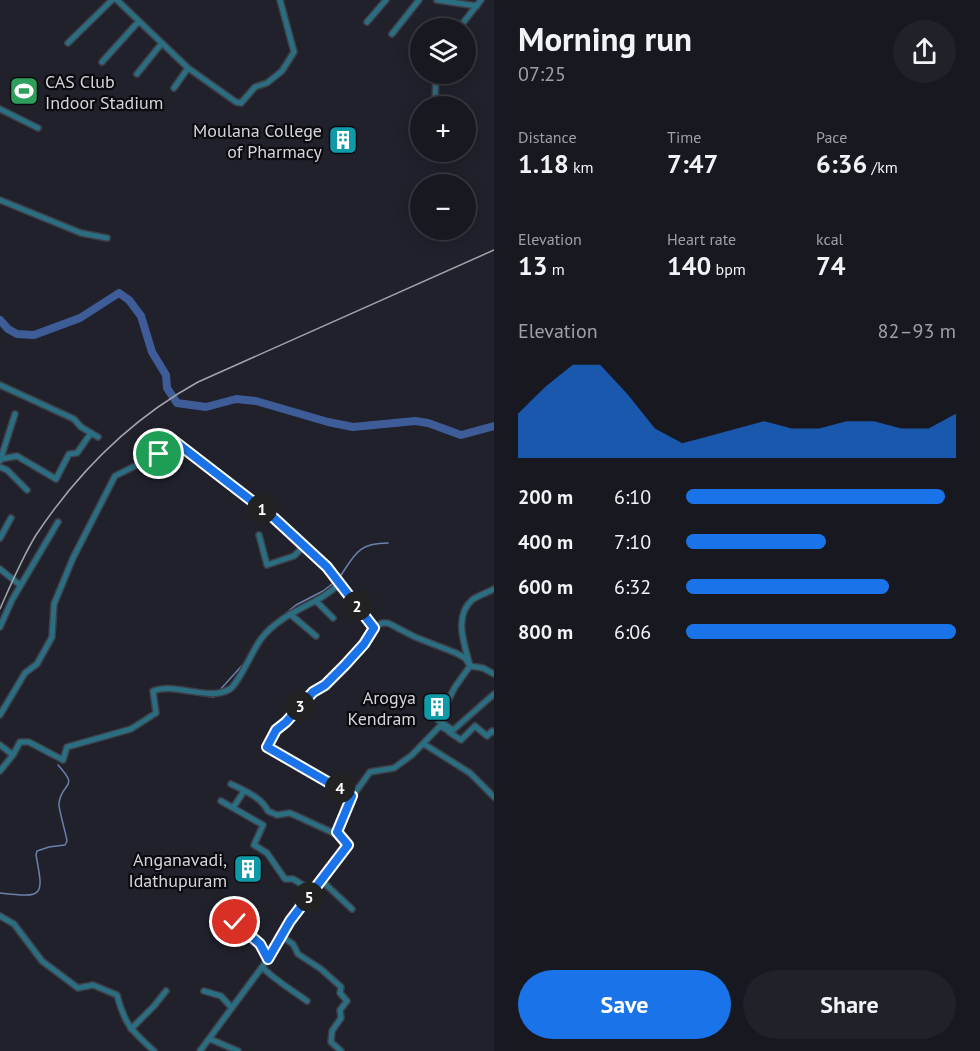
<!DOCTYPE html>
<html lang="en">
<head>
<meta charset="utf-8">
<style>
  :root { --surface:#181920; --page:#212229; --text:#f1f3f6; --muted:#9fa0a5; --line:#36383e; --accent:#1a73e8 }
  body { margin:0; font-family:"PT Sans",sans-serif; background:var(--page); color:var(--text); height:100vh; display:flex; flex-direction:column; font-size:22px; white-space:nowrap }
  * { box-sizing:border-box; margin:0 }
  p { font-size:20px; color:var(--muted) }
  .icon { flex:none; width:33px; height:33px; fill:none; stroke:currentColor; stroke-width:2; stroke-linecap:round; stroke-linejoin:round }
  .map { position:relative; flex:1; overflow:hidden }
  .sheet { display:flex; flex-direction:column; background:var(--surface); width:486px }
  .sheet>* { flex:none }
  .fabs { position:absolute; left:410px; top:18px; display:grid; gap:12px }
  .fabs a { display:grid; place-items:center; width:66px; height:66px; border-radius:50%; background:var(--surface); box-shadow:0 3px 15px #0003,0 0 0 2px var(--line); font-size:30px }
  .pin { position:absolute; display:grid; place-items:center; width:51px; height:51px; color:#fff; margin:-26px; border:3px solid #fff; border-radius:50%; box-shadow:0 2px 6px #0007 }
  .km { position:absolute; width:30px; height:30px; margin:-15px; border-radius:50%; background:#222; color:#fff; font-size:16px; line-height:30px; text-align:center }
  .round { display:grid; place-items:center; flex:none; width:63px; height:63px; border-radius:32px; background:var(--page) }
  .summary { display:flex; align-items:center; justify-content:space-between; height:102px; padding:0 24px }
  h1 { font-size:33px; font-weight:600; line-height:45px }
  .metrics { display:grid; grid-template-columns:repeat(3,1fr); gap:9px; height:102px; padding:6px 24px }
  .metrics div { display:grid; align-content:center }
  .metrics b { font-size:26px; font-weight:600 }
  .metrics small { font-size:16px; font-weight:400 }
  .metrics p { font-size:16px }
  .chart { height:168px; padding:12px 24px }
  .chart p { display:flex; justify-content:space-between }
  .chart svg { width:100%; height:108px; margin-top:6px; fill:var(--accent); opacity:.7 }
  .cta { display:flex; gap:12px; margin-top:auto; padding:12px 24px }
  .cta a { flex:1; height:69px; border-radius:36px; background:var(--accent); color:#fff; font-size:24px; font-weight:600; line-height:69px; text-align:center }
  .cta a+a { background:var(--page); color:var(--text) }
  ul { padding:0 24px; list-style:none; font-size:20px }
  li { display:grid; grid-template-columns:96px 72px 1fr; align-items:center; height:45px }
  li i { height:15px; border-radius:8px; background:var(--accent) }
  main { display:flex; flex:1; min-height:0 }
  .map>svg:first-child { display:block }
  .grass { fill:#404111 }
  .park { fill:url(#park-dots) }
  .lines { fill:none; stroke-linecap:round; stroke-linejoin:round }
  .stream { stroke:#6b80ac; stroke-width:1.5 }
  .river { stroke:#3e5c97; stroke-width:8 }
  .street-casing { stroke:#3d3e47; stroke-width:8 }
  .street { stroke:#2b6d81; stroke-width:5 }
  .rail { stroke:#a4a4ac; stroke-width:1.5 }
  .route-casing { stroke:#fff; stroke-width:12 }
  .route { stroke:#1a73e8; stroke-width:8 }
  .labels { text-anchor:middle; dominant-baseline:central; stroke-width:4.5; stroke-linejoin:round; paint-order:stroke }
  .poi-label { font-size:18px; fill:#d5d5dc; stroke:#0b0b0f; text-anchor:end }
</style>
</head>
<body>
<main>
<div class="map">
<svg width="494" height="1051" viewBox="0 0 494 1051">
  <defs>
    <pattern id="park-dots" width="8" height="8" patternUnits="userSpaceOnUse" patternTransform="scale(1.5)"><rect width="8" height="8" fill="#404111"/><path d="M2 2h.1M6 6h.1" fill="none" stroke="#5b5c33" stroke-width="1.8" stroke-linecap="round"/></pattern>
  </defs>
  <rect width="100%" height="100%" fill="#20212b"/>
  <!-- grass -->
  <path class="grass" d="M22,81L34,89L26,101L14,92Z"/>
  <!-- park -->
  <path class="park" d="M465,32L477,43L465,57Z"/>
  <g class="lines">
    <!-- stream -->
    <path class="stream" d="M339,578C355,555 357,543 388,543
      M280,618L296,605L323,591L336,581
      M219,691L246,661
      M204,696L214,697L216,695
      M0,893C44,898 44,897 36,855L37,851L49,847L65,845L67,841C66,833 58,808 59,803C62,781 80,789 58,765"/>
    <!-- river -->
    <path class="river" d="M0,320L8,329L17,334L34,335L80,318L119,293L129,300L141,316L152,352L166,375L167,388L177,403L206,407L236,399L256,401L328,422L353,427L415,421L428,423L461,435L494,426"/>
    <!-- street casing -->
    <g class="street-casing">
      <path id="street" d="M117,0L188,68L174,88
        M437,0L477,6
        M367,22L386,0
        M459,28L481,0
        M392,34L419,0
        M68,43L112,0
        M102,62L139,21
        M188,68L236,102L241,103L255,87L267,83L282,71L294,52L280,0
        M137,74L162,43
        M435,103L436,74
        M0,109L38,128
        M0,200L81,233L107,238
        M0,385L74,419L81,427L98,437
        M1,459L17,456L56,479L69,454L77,453L91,433
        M0,461L15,414
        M0,467L7,470L27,490
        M259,535L267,565L294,556L304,546
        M0,538L11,518
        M0,569L20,585
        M316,601L333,618
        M290,614L316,636
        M0,627L12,600L58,522
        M0,715L25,673L37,664L52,637L54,604L73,558L115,476L159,454L169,437L274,518L327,567L373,628L382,623H388L415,637L456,653L465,658L470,666L483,668L494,674
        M453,730L438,720L455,687L470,666C465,646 453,617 472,600C477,596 487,593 494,589
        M449,732L461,740L475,726L487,736L492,731L494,732
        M424,744L470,773L494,797
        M0,745L13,755
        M0,771L13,755L20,742H29L63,760L67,747L131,729L156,713L153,691C177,682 209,702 230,689C239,683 253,649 261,639C275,620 298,610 317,600C325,596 333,589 340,584
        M231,784C245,791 261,797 268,811L277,815L290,813L338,835
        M353,796L267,747L276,730L286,722L313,692L325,685L345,665L364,644L373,628
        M221,801L263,825L254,845L267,853L285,879H293L313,891
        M233,808L244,791
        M322,881L352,909
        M0,916L14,924L42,961L78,988L93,985L117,995C125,1025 131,1030 154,1051
        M235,922L260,944L268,959
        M281,936L293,944L298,954L321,969L341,987L340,993L347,1001L340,1010L341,1018L332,1031L331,1042L341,1051
        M262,967C276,981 292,990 307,1001
        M204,991L221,996L232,1008
        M131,1029L154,1006L166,991
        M210,1039L238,1051
        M200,1051L268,959L289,921L348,845L337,832L354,794L370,772L394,768L412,755L440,726L451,732L494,694"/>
    </g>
    <!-- street -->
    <use href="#street" class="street"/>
    <!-- rail -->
    <path class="rail" d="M0,609C11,584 22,558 36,535C78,472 131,419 198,382L494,250"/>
  </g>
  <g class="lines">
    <!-- route casing -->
    <g class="route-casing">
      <path id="route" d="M159,454L169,437L274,518L327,567L374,628L364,644L345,665L325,685L313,692L286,722L276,730L267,747L352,796L337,832L348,845L290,921L268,959L260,944L235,922"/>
    </g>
    <!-- route -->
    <use href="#route" class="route"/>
  </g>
  <!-- icons -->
  <defs>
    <g id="stadium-square" transform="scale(1.5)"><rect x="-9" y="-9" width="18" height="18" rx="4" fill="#2e9e5b" stroke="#0b0b0f"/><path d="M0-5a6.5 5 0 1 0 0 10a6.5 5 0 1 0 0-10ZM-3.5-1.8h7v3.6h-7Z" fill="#fff"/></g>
    <g id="building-square" transform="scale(1.5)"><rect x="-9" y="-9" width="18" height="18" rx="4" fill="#0f9aa8" stroke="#0b0b0f"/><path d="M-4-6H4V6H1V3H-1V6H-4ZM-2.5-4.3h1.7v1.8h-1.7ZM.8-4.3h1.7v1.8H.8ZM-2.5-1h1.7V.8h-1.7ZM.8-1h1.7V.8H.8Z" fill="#fff"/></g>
  </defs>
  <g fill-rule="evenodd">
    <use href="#stadium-square" x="24" y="91"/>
    <use href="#building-square" x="343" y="140"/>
    <use href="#building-square" x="437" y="707"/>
    <use href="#building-square" x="248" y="869"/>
  </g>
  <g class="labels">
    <!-- poi labels -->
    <g class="poi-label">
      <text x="45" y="81" text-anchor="start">CAS Club<tspan x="45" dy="21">Indoor Stadium</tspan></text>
      <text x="322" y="130">Moulana College<tspan x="322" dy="21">of Pharmacy</tspan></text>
      <text x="416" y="697">Arogya<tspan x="416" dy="21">Kendram</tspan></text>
      <text x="227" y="859">Anganavadi,<tspan x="227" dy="21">Idathupuram</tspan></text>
    </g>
  </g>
</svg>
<div class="fabs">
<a><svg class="icon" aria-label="layers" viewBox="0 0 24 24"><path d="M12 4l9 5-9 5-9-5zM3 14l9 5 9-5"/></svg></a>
<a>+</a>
<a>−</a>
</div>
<div class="pin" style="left:159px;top:454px;background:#1e9e55"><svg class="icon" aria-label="arrive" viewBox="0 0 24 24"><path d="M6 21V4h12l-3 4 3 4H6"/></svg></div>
<div class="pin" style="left:235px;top:922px;background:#d93025"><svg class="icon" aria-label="check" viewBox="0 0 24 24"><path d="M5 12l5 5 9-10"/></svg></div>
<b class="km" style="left:262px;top:509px">1</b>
<b class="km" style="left:357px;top:606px">2</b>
<b class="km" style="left:300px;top:706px">3</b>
<b class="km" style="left:340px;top:788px">4</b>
<b class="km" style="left:309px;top:897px">5</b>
</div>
<section class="sheet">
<div class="summary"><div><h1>Morning run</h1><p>07:25</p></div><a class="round"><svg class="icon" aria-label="share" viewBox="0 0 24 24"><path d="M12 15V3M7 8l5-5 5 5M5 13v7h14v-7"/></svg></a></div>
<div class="metrics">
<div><p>Distance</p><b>1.18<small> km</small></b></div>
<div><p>Time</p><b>7:47</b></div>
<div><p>Pace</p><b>6:36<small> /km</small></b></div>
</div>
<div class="metrics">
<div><p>Elevation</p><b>13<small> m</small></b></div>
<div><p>Heart rate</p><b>140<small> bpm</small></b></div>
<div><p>kcal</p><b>74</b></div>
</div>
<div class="chart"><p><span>Elevation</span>82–93 m</p>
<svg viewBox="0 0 160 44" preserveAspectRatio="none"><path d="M0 44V26L10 15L20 6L30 6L40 18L50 32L60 38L70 35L80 32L90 29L100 32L110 32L120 29L130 29L140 32L150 32L160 26V44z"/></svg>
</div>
<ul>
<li><b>200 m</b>6:10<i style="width:96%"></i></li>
<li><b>400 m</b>7:10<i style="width:52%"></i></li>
<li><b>600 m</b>6:32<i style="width:75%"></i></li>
<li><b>800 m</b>6:06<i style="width:100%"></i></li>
</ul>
<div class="cta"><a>Save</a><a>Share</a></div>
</section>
</main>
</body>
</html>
